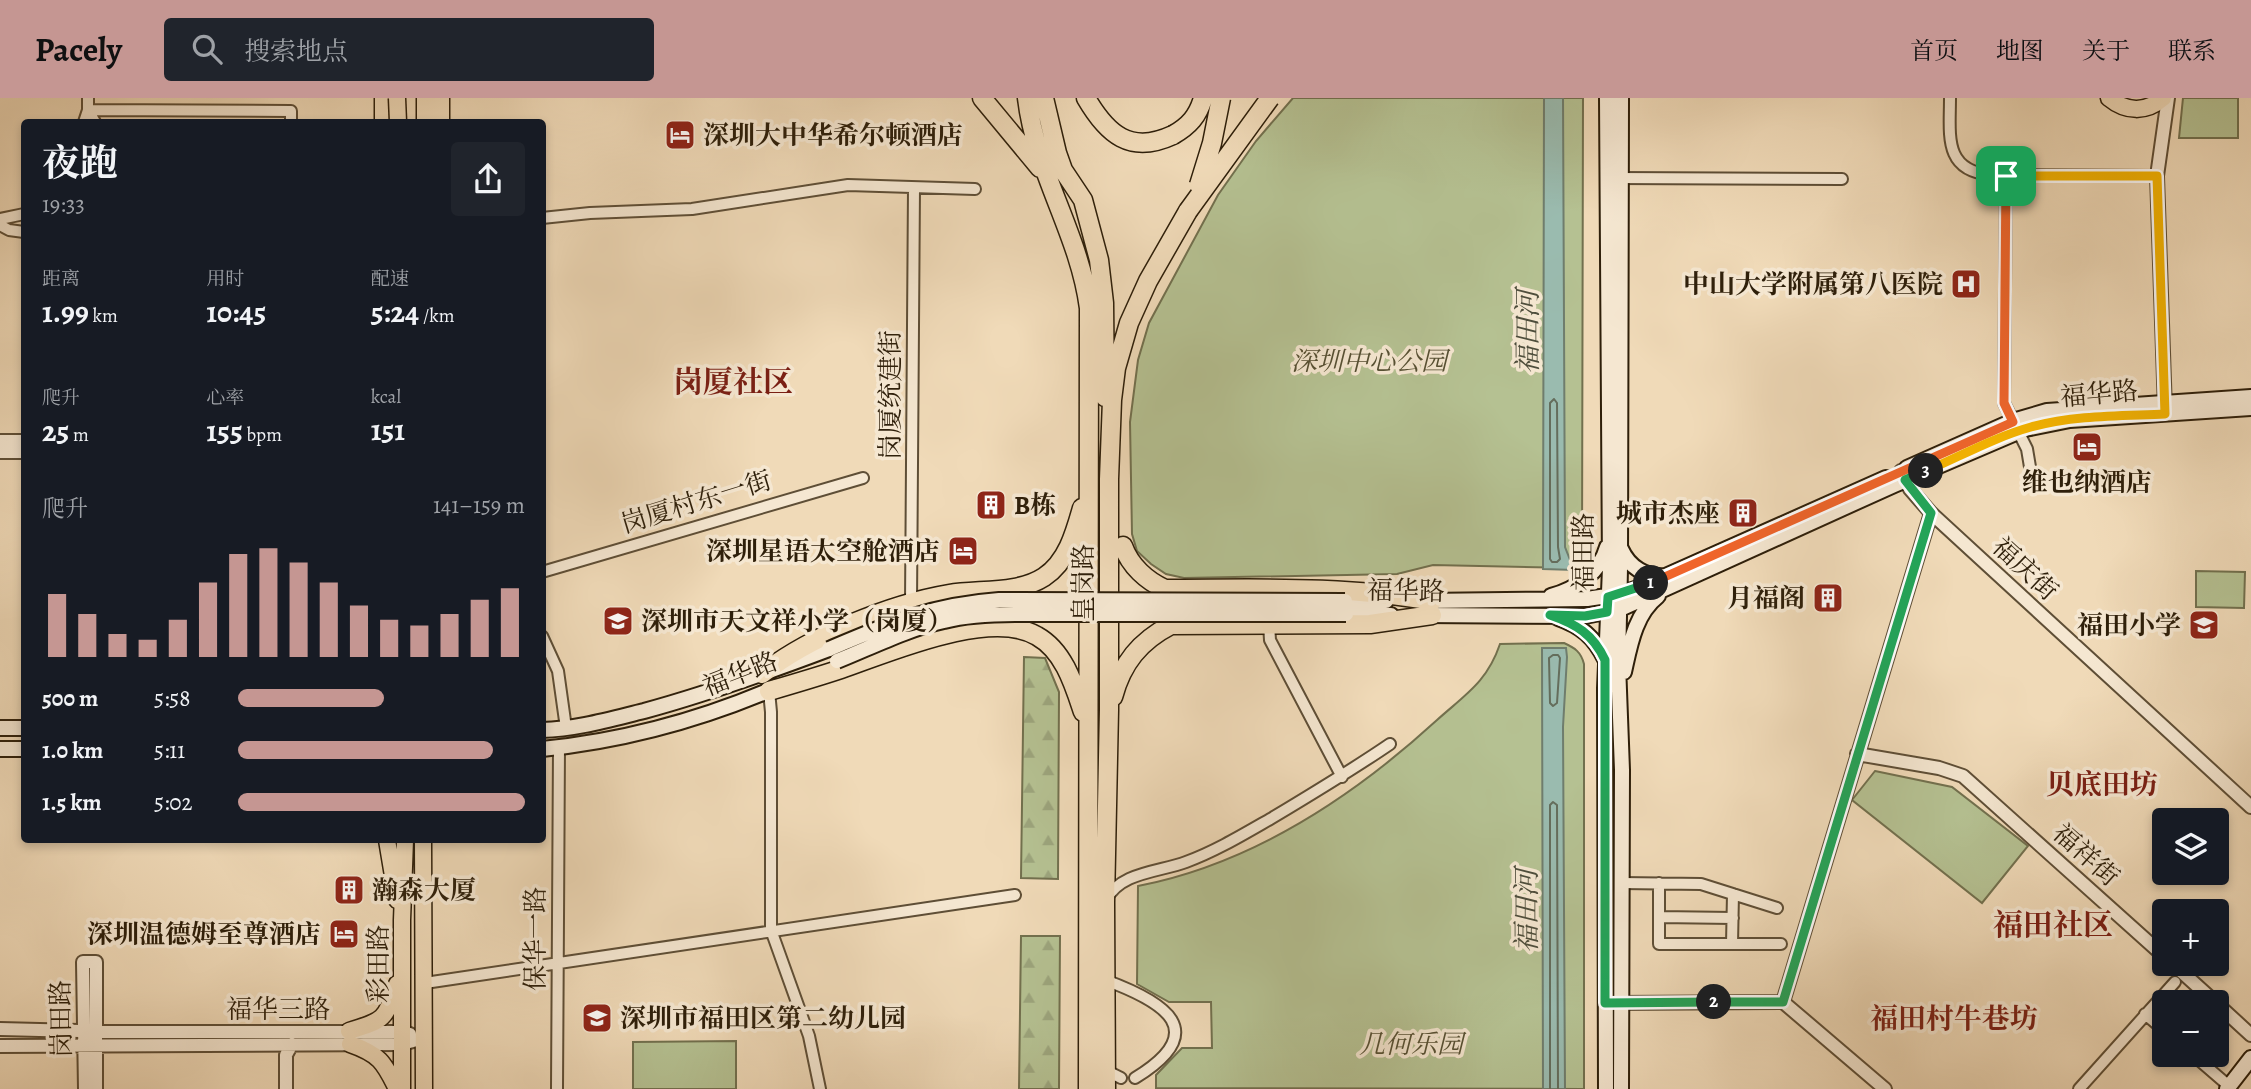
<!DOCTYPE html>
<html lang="zh">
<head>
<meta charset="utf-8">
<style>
  :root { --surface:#171b24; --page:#20242c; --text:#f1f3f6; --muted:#9ea1a6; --accent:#c59692 }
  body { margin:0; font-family:Alegreya,"Noto Serif SC",serif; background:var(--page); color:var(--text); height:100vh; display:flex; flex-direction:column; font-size:26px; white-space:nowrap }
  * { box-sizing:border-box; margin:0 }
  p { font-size:23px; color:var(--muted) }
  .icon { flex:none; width:38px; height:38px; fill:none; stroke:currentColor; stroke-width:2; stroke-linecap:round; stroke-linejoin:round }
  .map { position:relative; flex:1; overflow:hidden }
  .sheet { position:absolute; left:21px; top:21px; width:525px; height:724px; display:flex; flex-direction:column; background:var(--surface); border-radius:7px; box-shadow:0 4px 10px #0003 }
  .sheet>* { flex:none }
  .buttons { position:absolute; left:2152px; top:710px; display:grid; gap:14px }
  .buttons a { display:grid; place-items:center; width:77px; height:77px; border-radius:7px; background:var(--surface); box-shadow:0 4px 10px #0003; font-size:35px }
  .pin { position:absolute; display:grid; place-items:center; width:60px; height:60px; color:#fff; margin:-30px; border-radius:14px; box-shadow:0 4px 10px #0006 }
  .km { position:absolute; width:35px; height:35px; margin:-18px; border-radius:50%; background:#222; color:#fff; font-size:19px; line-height:35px; text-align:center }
  .round { display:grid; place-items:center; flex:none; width:74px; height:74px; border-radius:7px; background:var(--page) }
  .summary { display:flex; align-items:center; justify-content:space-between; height:119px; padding:0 21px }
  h1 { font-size:38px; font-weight:700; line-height:52px }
  .figures { display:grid; grid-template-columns:repeat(3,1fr); gap:10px; height:119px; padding:7px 21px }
  .figures div { display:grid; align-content:center }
  .figures b { font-size:30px; font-weight:700 }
  .figures small { font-size:19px; font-weight:400 }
  .figures p { font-size:19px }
  .chart { height:196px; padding:14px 21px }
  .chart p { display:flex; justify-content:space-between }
  .chart svg { width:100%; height:126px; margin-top:7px; stroke:var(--accent); stroke-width:6 }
  ul { padding:0 21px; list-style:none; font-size:23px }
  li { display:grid; grid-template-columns:112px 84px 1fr; align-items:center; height:52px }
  li i { height:18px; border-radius:9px; background:var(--accent) }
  header { display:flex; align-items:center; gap:42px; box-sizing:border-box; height:98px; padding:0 35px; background:var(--accent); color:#111 }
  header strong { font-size:33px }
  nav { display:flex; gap:38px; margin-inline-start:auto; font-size:24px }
  .search { width:490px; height:63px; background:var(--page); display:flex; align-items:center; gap:18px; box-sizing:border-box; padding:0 24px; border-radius:7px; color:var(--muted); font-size:26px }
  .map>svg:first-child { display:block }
  .forest { fill:url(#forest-firs); stroke:#72704e; stroke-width:2 }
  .park { fill:#b5c192; stroke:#72704e; stroke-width:2 }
  .water { fill:#9abbaf; stroke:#6f7d6d; stroke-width:2 }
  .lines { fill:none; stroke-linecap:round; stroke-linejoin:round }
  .shore { stroke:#646d5c; stroke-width:2 }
  .minor-casing { stroke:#5e4e36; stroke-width:14 }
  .tertiary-casing { stroke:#5e4e36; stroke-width:16 }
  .secondary-casing { stroke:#2e1f0a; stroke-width:18 }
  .primary-casing { stroke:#2e1f0a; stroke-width:19 }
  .trunk-casing { stroke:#2e1f0a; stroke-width:21 }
  .minor { stroke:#f5e7d1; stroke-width:10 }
  .tertiary { stroke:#f5e7d1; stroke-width:12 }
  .secondary { stroke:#f5e7d1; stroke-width:14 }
  .primary { stroke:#f0dab8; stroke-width:16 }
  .trunk { stroke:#f0dab8; stroke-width:18 }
  .secondary-bridge-casing { stroke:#2e1f0a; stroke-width:18; stroke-linecap:butt }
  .primary-bridge-casing { stroke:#2e1f0a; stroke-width:19; stroke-linecap:butt }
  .trunk-bridge-casing { stroke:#2e1f0a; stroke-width:21; stroke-linecap:butt }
  .secondary-bridge { stroke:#f5e7d1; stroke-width:14 }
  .primary-bridge { stroke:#f0dab8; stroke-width:16 }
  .trunk-bridge { stroke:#f0dab8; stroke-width:18 }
  .split-1-casing { stroke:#fff; stroke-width:14 }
  .split-2-casing { stroke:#fff; stroke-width:14 }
  .split-3-casing { stroke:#fff; stroke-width:14 }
  .split-4-casing { stroke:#fff; stroke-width:14 }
  .split-1 { stroke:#f0652b; stroke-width:9 }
  .split-2 { stroke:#22a559; stroke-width:9 }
  .split-3 { stroke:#22a559; stroke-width:9 }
  .split-4 { stroke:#f5b400; stroke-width:9 }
  .labels { text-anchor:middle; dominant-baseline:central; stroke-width:7; stroke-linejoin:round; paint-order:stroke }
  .poi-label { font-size:26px; font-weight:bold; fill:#2e1f0a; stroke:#f5e7d1; text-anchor:end }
  .park-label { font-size:26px; font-style:italic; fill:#565033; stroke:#f5e7d1 }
  .street-label { font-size:26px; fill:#2e1f0a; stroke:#f5e7d1 }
  .water-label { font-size:28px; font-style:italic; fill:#4e4e3c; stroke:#f5e7d1 }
  .neighbourhood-label { font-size:28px; font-weight:bold; fill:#7a1f14; stroke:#f5e7d1 }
  .quarter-label { font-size:30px; font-weight:bold; fill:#7a1f14; stroke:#f5e7d1 }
</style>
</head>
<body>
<header>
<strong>Pacely</strong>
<div class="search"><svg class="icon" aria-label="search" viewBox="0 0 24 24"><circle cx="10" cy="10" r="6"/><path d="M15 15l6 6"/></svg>搜索地点</div>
<nav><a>首页</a><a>地图</a><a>关于</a><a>联系</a></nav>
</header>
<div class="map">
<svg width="2251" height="991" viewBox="0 0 2251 991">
  <defs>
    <pattern id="forest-firs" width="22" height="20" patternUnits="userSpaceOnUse" patternTransform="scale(1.75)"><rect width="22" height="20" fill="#b5c192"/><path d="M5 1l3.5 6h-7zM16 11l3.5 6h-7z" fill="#9ca57d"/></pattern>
  </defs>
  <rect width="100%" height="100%" fill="#f0dab8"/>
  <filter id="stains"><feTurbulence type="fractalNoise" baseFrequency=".00286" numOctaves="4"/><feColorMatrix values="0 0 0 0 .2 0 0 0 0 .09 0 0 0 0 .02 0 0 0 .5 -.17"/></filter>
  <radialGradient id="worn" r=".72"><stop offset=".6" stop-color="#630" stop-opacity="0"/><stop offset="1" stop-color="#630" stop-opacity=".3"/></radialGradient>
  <!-- forest -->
  <path class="forest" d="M1024,559L1045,560L1059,594L1058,781L1021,780Z
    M1021,838H1060L1059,991H1019Z"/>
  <!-- park -->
  <path class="park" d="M1293,0H1583L1582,462L1573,470L1433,467L1397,476L1184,480L1166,476L1151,466L1137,453L1132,436L1130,324L1138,262L1149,225L1218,97L1256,43Z
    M2183,0H2238V40H2179Z
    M2196,473L2245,474L2244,510L2196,509Z
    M1564,545C1575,550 1581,554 1584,566V991L1156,990V977L1182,950H1212L1211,904H1169L1137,886L1138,788C1251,766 1353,699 1437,622C1466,596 1487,584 1500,546Z
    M1875,673L1952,689L2028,748L1982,805L1852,702Z
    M736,943V991H633V944Z"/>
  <!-- water -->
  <path class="water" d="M1544,0H1563L1565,449L1574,472L1543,471Z
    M1542,550H1566L1567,559L1563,629L1565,991H1543Z"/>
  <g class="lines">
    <!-- shore -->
    <path class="shore" d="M1554,301L1557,305L1558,449L1560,461L1557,464H1552L1550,461V305Z
      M1553,557H1558L1560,560L1557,605L1553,608L1550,605L1549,560Z
      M1550,991V707L1553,704L1557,707L1558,991"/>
    <!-- minor casing -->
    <g class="minor-casing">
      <path id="minor" d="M1950,0C1950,37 1943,73 1991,77L2157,78
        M88,12L291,13V24
        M88,12L95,24
        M84,24L88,12V0
        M2006,78L2004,305L2027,351L2033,387L2127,382
        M1614,80L1842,81
        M542,120L590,115L692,111L848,87L975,91
        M0,121L24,116
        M0,127L9,132L24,134
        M542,474L863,380
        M911,505L914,90
        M1269,526L1270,542L1342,679
        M542,538L558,573L566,630
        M769,593L771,614V832L809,938L820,991
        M1621,785L1701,786L1777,810
        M1659,785V846H1781
        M1106,802C1120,774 1159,774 1186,764C1216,753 1244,736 1272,720C1312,696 1352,672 1390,646
        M1659,819L1733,820
        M1732,846L1733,796
        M1105,882C1165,904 1212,933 1135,980
        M425,885L1015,797
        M2145,916L2165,933
        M2193,957L2229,988
        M1105,972L1121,980
        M557,991L559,649
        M2079,991L2175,884"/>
    </g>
    <!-- tertiary casing -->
    <g class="tertiary-casing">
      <path id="tertiary" d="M2165,312L2157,78L2168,0
        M0,343H24
        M0,354H24
        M1901,373L1910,391L1931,415L2251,709
        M1857,656L1939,670L1963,678L2165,859
        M2173,866L2216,905
        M1783,904L1931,415
        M1613,905L1783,904L1885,991
        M2217,906L2251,937
        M0,931L119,934H402L410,936
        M0,948L402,946L424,940
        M85,991L83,864H96V991
        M286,991V957L292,946"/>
    </g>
    <!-- secondary casing -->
    <g class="secondary-casing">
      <path id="secondary" d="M1907,370L2013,323L2047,313L2251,299
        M1621,451C1629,469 1646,480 1666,478
        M1551,498C1576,491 1600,475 1607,449
        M1345,503H1386
        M1423,503L1587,501L1620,496L1641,489L1886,380
        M1346,516L1391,517
        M1421,517L1585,518L1620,511L1894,387L2025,331L2070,322L2251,310
        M1558,520C1581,528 1594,539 1605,561
        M1624,574C1630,547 1635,516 1658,498
        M0,630H24
        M542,632C577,631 611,621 644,613C707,596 768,574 829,551
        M0,651H24
        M542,651C622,643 703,621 777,589
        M1606,991L1605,590L1610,470L1607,0
        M1621,991L1622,672L1618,566L1620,470L1621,0
        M2227,991L2251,960"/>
    </g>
    <!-- primary casing -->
    <g class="primary-casing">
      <path id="primary" d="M383,0V24
        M441,0V24
        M2109,0C2126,14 2146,15 2163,0
        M425,24V0
        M387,742L397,802
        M423,742L424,991
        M349,933C386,922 385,921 397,886
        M350,946C379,956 384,964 397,991
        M402,991V822L405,742"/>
    </g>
    <!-- trunk casing -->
    <g class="trunk-casing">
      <path id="trunk" d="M982,0L1040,70
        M1027,0C1036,76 1079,135 1089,210L1088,991
        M1044,0L1057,55L1063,72L1083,102L1099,162L1104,205L1105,299
        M1086,0C1107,36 1130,57 1173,37
        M1123,448C1130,468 1147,483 1165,491C1254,491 1345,487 1432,503
        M762,576C809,539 890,506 949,496C979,491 1018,496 1044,479C1067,464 1075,435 1082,410
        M769,593C793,586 817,579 841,571C888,555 990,510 1037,538C1064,553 1074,587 1083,614
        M1113,599C1122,565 1140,543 1171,527L1370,526L1432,517
        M1106,991L1105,804L1109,612V381L1112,302L1116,270L1129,225L1148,183L1188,113"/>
    </g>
    <!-- minor -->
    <use href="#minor" class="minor"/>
    <!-- tertiary -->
    <use href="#tertiary" class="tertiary"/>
    <!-- secondary -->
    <use href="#secondary" class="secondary"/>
    <!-- primary -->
    <use href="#primary" class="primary"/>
    <!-- trunk -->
    <use href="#trunk" class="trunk"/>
    <!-- secondary-bridge casing -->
    <g class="secondary-bridge-casing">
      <path id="secondary-bridge" d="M829,551C890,525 931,507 999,502L1345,503
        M837,563C872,549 907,531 944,523C967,517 991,516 1015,516H1346"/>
    </g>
    <!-- primary-bridge casing -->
    <g class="primary-bridge-casing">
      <path id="primary-bridge" d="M397,0L398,24"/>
    </g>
    <!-- trunk-bridge casing -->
    <g class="trunk-bridge-casing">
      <path id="trunk-bridge" d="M1173,37C1189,28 1198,18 1203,0
        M1199,87L1212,45L1221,0
        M1188,113L1270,0"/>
    </g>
    <!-- secondary-bridge -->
    <use href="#secondary-bridge" class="secondary-bridge"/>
    <!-- primary-bridge -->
    <use href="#primary-bridge" class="primary-bridge"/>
    <!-- trunk-bridge -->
    <use href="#trunk-bridge" class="trunk-bridge"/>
  </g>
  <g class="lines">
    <!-- split-1 casing -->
    <g class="split-1-casing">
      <path id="split-1" d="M1651,485L2013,324L2004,305L2006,78"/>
    </g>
    <!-- split-2 casing -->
    <g class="split-2-casing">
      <path id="split-2" d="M1651,485L1608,499L1607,514L1585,518L1550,517C1576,526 1593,536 1605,562V905L1714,904"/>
    </g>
    <!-- split-3 casing -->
    <g class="split-3-casing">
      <path id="split-3" d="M1714,904H1783L1931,415L1905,382L1926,373"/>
    </g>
    <!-- split-4 casing -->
    <g class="split-4-casing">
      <path id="split-4" d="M1926,373C1961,358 1995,339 2031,329C2074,317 2121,318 2165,316L2157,78H2006"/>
    </g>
    <!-- split-1 -->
    <use href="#split-1" class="split-1"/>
    <!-- split-2 -->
    <use href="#split-2" class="split-2"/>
    <!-- split-3 -->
    <use href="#split-3" class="split-3"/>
    <!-- split-4 -->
    <use href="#split-4" class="split-4"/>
  </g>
  <!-- icons -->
  <defs>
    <g id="hotel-square" transform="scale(1.575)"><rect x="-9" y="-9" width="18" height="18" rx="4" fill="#8f2418" stroke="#f5e7d1"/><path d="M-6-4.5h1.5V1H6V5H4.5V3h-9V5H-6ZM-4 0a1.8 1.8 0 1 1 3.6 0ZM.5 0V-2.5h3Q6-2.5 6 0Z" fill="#fff"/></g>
    <g id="hospital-square" transform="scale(1.575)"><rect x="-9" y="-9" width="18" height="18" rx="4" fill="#8f2418" stroke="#f5e7d1"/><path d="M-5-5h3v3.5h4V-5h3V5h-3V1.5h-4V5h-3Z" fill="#fff"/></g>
    <g id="building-square" transform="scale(1.575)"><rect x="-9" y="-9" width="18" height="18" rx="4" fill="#8f2418" stroke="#f5e7d1"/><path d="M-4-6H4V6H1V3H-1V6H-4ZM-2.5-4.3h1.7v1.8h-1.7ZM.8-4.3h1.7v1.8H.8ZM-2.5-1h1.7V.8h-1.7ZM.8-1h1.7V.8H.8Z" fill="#fff"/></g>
    <g id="school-square" transform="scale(1.575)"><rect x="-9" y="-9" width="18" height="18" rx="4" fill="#8f2418" stroke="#f5e7d1"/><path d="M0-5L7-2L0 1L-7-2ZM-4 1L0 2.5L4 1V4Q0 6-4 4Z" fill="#fff"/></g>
  </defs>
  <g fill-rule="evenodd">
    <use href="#hotel-square" x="680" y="37"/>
    <use href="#hospital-square" x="1966" y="186"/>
    <use href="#hotel-square" x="2087" y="349"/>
    <use href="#building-square" x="991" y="407"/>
    <use href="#building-square" x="1743" y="415"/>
    <use href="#hotel-square" x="963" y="453"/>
    <use href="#building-square" x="1828" y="500"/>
    <use href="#school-square" x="618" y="523"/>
    <use href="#school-square" x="2204" y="527"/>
    <use href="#building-square" x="349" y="792"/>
    <use href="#hotel-square" x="344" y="836"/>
    <use href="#school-square" x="597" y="920"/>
  </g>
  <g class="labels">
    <!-- poi labels -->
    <g class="poi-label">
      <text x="703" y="37" text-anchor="start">深圳大中华希尔顿酒店</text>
      <text x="1943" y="186">中山大学附属第八医院</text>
      <text x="2087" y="384" text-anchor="middle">维也纳酒店</text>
      <text x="1014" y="407" text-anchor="start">B栋</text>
      <text x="1720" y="415">城市杰座</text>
      <text x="940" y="453">深圳星语太空舱酒店</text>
      <text x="1805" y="500">月福阁</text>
      <text x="641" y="523" text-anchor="start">深圳市天文祥小学（岗厦）</text>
      <text x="2181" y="527">福田小学</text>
      <text x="372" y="792" text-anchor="start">瀚森大厦</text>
      <text x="321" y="836">深圳温德姆至尊酒店</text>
      <text x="620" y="920" text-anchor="start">深圳市福田区第二幼儿园</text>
    </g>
    <!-- park labels -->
    <g class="park-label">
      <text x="1369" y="263">深圳中心公园</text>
      <text x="1411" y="946">几何乐园</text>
    </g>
    <!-- street labels -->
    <g class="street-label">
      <text transform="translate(2099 296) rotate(-5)">福华路</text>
      <text transform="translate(890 297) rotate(-90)">岗厦统建街</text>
      <text transform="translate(696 404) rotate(-17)">岗厦村东一街</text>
      <text transform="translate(1583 454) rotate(-90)">福田路</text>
      <text transform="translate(2025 471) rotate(43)">福庆街</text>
      <text transform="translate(1083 485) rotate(-90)">皇岗路</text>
      <text transform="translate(1406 493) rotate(1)">福华路</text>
      <text transform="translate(740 576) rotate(-21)">福华路</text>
      <text transform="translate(2086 757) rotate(42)">福祥街</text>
      <text transform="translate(535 841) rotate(-90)">保华一路</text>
      <text transform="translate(378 866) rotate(-90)">彩田路</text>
      <text x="278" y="911">福华三路</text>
      <text transform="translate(61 921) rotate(-91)">岗田路</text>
    </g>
    <!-- water labels -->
    <g class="water-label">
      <text transform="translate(1528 234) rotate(-90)">福田河</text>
      <text transform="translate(1527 813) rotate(-90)">福田河</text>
    </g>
    <!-- neighbourhood labels -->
    <g class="neighbourhood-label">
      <text x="2102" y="687">贝底田坊</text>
      <text x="1954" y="921">福田村牛巷坊</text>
    </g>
    <!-- quarter labels -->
    <g class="quarter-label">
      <text x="733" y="284">岗厦社区</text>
      <text x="2053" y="827">福田社区</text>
    </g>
  </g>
  <rect width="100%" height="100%" filter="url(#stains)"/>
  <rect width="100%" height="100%" fill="url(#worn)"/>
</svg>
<div class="buttons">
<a><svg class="icon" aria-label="layers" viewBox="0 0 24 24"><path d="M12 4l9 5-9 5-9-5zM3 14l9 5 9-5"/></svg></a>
<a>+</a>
<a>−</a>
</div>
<div class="pin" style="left:2006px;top:78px;background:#1e9e55"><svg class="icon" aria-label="arrive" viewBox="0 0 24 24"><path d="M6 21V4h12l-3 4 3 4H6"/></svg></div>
<b class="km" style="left:1651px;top:485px">1</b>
<b class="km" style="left:1714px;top:904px">2</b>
<b class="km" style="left:1926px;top:373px">3</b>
<section class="sheet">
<div class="summary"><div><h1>夜跑</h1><p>19:33</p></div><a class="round"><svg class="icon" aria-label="share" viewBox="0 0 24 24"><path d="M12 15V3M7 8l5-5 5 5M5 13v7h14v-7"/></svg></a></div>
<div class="figures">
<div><p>距离</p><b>1.99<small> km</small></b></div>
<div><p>用时</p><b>10:45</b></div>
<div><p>配速</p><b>5:24<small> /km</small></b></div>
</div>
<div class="figures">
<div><p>爬升</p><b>25<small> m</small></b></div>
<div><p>心率</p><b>155<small> bpm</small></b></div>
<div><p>kcal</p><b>151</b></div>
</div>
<div class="chart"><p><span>爬升</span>141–159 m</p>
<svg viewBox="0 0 160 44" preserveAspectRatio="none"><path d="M5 44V22M15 44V29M25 44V36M35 44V38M45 44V31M55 44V18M65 44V8M75 44V6M85 44V11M95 44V18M105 44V26M115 44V31M125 44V33M135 44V29M145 44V24M155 44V20"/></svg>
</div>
<ul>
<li><b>500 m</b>5:58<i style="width:51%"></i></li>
<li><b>1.0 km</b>5:11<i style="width:89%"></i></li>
<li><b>1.5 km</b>5:02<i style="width:100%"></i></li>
</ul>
</section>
</div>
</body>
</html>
